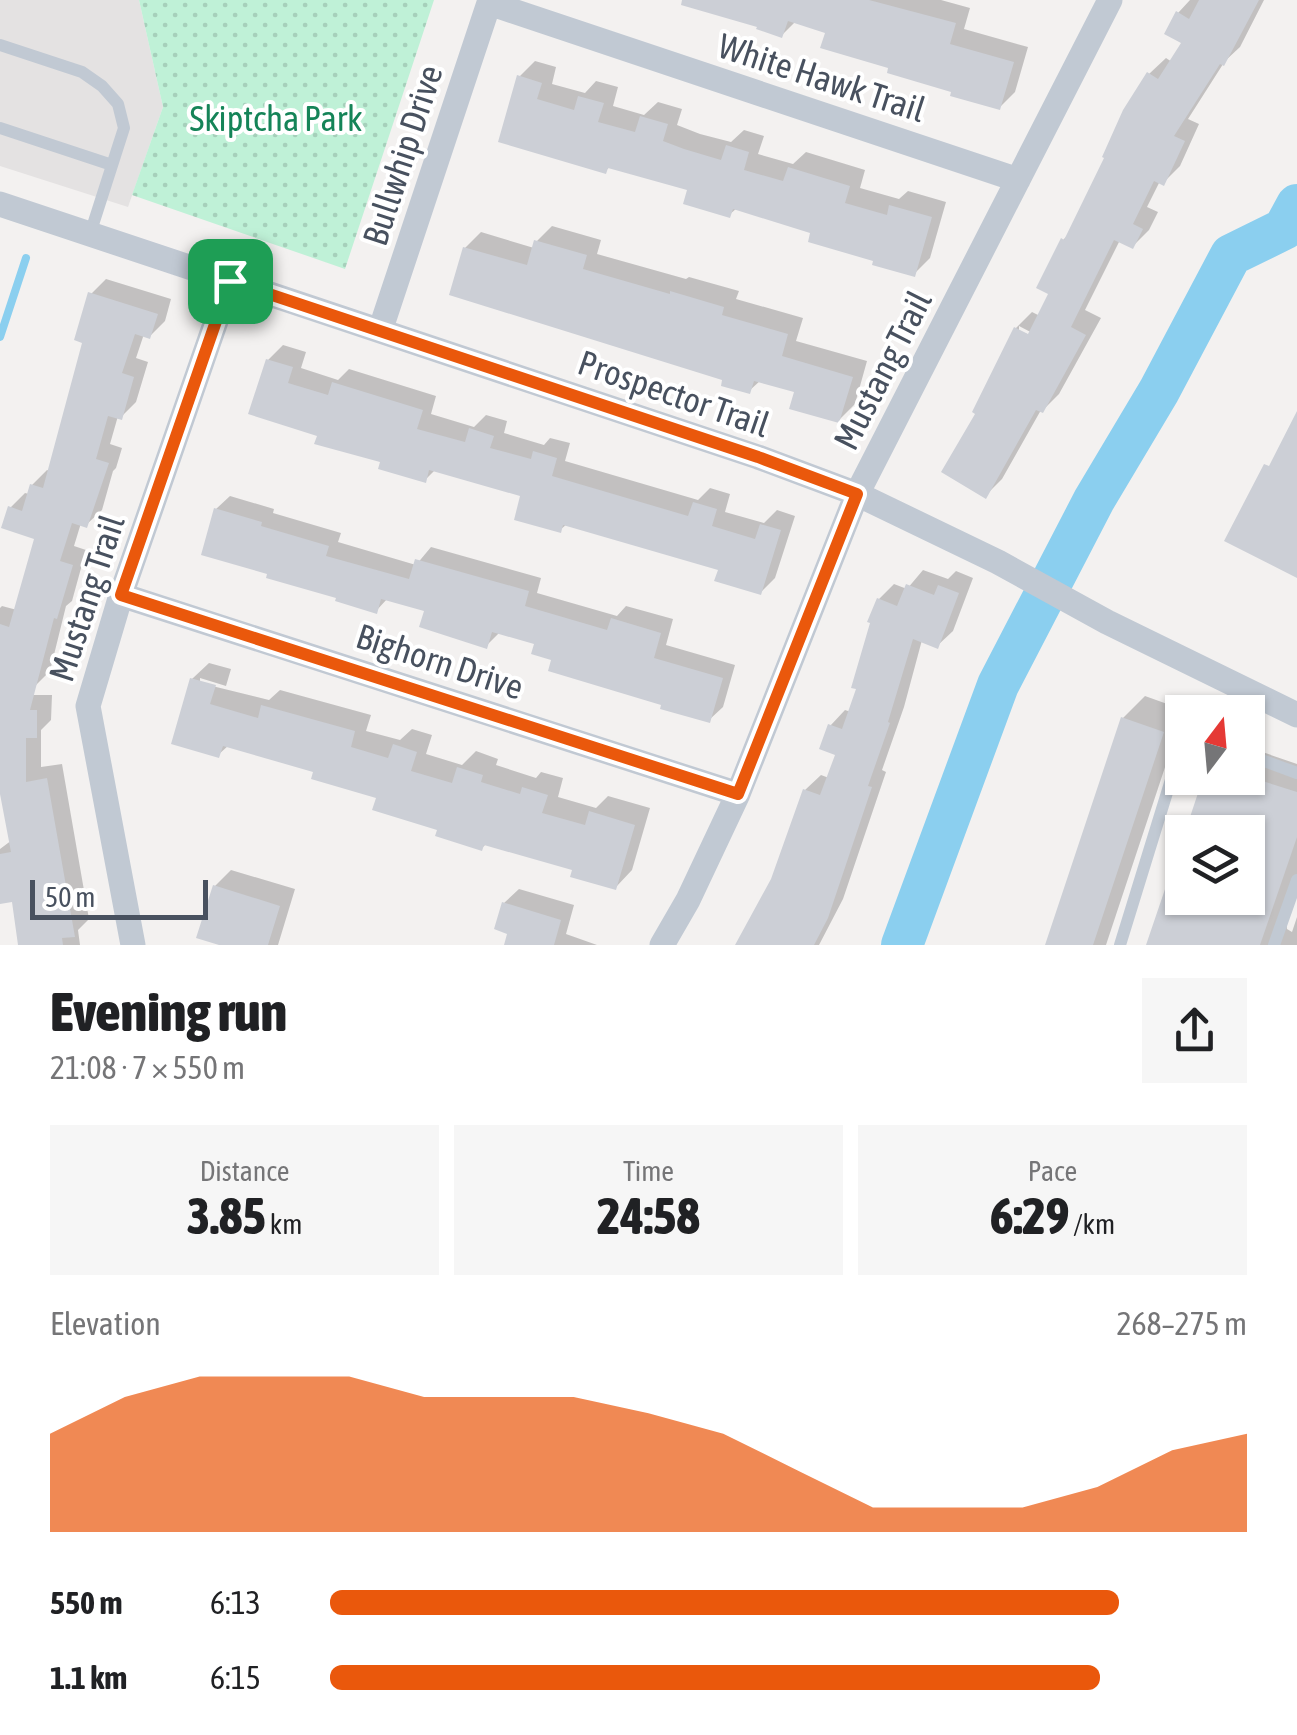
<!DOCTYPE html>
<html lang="en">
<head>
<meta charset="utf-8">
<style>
  :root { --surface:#fff; --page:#f6f6f6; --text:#202124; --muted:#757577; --accent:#ea580c }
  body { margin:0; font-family:"Asap Condensed",sans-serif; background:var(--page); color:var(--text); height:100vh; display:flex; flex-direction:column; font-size:38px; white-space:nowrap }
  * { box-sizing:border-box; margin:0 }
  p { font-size:32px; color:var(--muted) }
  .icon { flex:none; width:55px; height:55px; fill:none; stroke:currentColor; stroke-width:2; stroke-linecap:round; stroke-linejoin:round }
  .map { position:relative; height:945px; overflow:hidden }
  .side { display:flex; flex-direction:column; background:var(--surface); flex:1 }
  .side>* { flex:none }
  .needle { width:65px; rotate:16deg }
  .controls { position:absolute; left:1165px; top:695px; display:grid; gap:20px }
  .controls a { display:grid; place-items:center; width:100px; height:100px; border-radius:0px; background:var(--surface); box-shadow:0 2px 8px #0004; font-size:50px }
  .scale { position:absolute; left:30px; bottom:25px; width:178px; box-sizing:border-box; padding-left:10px; border:5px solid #48515f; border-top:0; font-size:28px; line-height:35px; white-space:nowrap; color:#48515f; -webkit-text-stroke:8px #fff; paint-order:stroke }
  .pin { position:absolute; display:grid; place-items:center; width:85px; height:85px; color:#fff; margin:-42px; border-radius:20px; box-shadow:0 5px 15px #0006 }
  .round { display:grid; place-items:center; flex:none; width:105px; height:105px; border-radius:0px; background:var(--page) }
  .summary { display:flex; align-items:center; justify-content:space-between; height:170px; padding:0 50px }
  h1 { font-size:55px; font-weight:800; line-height:75px }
  .figures { display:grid; grid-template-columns:repeat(3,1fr); gap:15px; height:170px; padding:10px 50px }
  .figures div { display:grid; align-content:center; border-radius:0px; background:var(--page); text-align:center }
  .figures b { font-size:50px; font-weight:800 }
  .figures small { font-size:28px; font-weight:400 }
  .figures p { font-size:28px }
  .chart { height:280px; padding:20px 50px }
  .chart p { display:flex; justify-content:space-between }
  .chart svg { width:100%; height:180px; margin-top:10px; fill:var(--accent); opacity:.7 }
  ul { padding:0 50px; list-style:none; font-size:32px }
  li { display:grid; grid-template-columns:160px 120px 1fr; align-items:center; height:75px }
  li i { height:25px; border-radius:12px; background:var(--accent) }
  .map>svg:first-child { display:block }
  .education { fill:#e4e2e2 }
  .park { fill:url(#park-dots) }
  .shadow { fill:#0003; fill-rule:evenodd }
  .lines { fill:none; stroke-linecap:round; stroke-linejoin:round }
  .stream { stroke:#8bcfef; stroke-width:8 }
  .river { stroke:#8bcfef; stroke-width:42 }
  .building { fill:#cccfd6 }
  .service { stroke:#c1c9d3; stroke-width:12 }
  .minor { stroke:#c1c9d3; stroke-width:25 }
  .route-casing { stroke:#fff; stroke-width:20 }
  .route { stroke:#ea580c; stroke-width:12 }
  .labels { text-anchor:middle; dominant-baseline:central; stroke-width:8; stroke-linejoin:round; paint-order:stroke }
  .street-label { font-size:35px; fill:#48515f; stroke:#fff }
  .park-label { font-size:35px; fill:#158458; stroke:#fff }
</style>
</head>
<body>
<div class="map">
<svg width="1297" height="945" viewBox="0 0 1297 945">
  <defs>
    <pattern id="park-dots" width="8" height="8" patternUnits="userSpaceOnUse" patternTransform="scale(2.5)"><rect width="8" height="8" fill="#bff1d7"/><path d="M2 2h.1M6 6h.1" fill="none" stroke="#a6d0bb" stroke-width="1.8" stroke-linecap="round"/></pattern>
  </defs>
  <rect width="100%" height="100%" fill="#f3f1f0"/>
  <!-- education -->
  <path class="education" d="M0,0H139L163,107L128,207L0,166Z"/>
  <!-- park -->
  <path class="park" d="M139,0H434L345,269L132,195L163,107Z"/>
  <!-- shadow -->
  <path class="shadow" d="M687,0H941L970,8L964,29L1028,47L1015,92L999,108L891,66L828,31L796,21L782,35Z
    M1190,0H1264L1240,47L1225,61L1188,119L1199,124L1180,166L1164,182L1160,181L1147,207L1158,212L1149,230L1133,246L1120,240L1085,310L1101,318L1059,394L1043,410H1041L1002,479L986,495L978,413L1016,328L1032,312L1040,316L1052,293L1063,240L1070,233L1149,74L1166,58L1172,62L1185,43L1178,13ZM1019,326L1040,337L1019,332Z
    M535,61L556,67L552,84L585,93L596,81L618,87L613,106L644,115L658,102L682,109L677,125L700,134L731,142L744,130L764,136L758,154L793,164L806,152L865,170L860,188L899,199L908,191L946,202L930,258L914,274L813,231L737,208L729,215L690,189L611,166L605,171L501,140L519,77Z
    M552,226L601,240L597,254L686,279L689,277L739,291L736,299L803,318L796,341L867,361L855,404L839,420L797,390L761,380L749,391L465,248L481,232L534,248L536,242Z
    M106,279L171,299L165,321L150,336L144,334L136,358L148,362L136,402L121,417L118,416L110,444L122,448L116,468L113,471L102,510L86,525L81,523L74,546L86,550L72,601L66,606L50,671L35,686L0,677V608L2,606L17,610L38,537L10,508L25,493L29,494L32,485L47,470L50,471L85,341L91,294Z
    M283,345L306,352L301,368L338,380L349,369L436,396L431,414L474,427L486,415L507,421L504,433L544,445L550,438L570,443L565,461L698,500L710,488L730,494L725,512L764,523L777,510L795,516L775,578L761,592L721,569L567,524L560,530L524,494L436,469L425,480L320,434L268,360Z
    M230,496L274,509L273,513L341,533L338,542L416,565L431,547L541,578L537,593L617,616L626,606L673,619L666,645L735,665L723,707L709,720L555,658L537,643L500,632L486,646L427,609L388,598L376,611L216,509Z
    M923,570L948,579L956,571L973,578L953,631L937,646L922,640L904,707L882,770L886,772L843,899L819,945H737L774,880L805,790L821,775L829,778L838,753L830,726L845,710L851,712L879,599L894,584L907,589Z
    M209,663L231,669L226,686L200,678V683L269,700L280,690L371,715L366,731L400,740L412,729L432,735L426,754L462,765L476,751L498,759L496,765L536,778L541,772L563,778L558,797L596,808L608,796L650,808L632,870L616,887L575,868L487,843L482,848L379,796L316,770L229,745L218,755L192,679Z
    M0,695H52L51,720L41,730V767L62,764L89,919L78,930L80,945H20L14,899L0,902V849L12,840L0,780Z
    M1145,696L1184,710L1106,945H1047L1123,718Z
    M1248,747L1297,764V886L1286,918L1287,929L1292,932L1297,917V945H1149L1182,846V898H1248V832H1187L1206,778H1248Z
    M231,870L295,889L278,945H227L215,886Z
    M519,889L574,905L566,934L597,945H507L511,932L504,903Z"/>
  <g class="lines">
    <!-- stream -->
    <path class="stream" d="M0,337L26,258"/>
    <!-- river -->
    <path class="river" d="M902,945L998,685L1094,500L1159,391L1231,255L1284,229L1297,205"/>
  </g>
  <!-- building -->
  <path class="building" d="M682,0H869L956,23L950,44L1014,62L1000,110L950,96L951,92L887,73L888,68L820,48L825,33L788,21L782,38L756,29L757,27L681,5Z
    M1199,0H1259L1224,66L1220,64L1174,136L1185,141L1164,186L1154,181L1133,224L1143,229L1133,249L1114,240L1071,327L1086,335L1043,413L1036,410L986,499L941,472L975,414L972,412L1014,327L1028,334L1048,294L1036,288L1061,238L1064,240L1104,158L1102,157L1123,110L1147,72L1158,79L1181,43L1164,34L1176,11L1189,19Z
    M517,75L542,83L537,99L574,110L578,96L604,103L598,122L635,132L640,116L668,124L663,141L684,149L721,160L726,145L749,152L744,170L783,181L788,167L850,186L845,203L887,215L889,205L932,217L915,277L872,265L873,261L808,242L810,233L733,209L730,218L683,204L687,190L608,168L606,174L498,142Z
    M534,240L587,255L583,269L670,294V291L724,307L722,315L788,334L782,356L853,377L839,423L789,409L794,392L754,381L750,394L721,386L722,380L449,295L463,247L527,265Z
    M88,292L158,314L150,339L135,334L122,373L134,377L122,420L108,416L96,459L109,463L87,528L72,523L60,561L73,565L57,619L54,618L30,710H37V738H26V782L47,778L75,937L62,938L63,945H18L12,902L0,904V854L11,852L0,794V624L9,627L34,539L1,528L8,506L22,511L30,484L43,488L82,343L74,340Z
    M266,359L293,367L288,383L328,395L332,382L423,410L417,429L465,442L469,428L494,436L490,448L531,459L533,451L557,458L552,476L688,516L693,502L717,509L712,526L755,539L760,524L781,530L761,595L714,581L718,570L563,525L561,533L514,520L520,496L429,470L426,483L378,469L380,462L314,444L317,436L248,414Z
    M1297,411V578L1224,541L1264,464L1269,466Z
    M214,508L262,522L261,526L329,546L326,556L409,579L415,559L529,591L525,606L607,630L611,618L661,633L654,658L723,678L710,723L660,709L661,705L548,671L551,660L531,654L534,644L492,632L487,649L419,627L424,611L381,599L377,614L335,601L336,598L266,578L267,574L201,555Z
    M906,584L934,595L938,585L959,593L938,649L913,639L888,722L890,723L868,786L872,787L828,918L814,945H735L771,879L803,789L820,795L835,755L819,749L828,724L842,729L856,689L851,688L870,623L867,622L877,598L897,606Z
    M190,678L216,685L210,704L258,718L261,705L355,731L351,747L388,758L393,744L417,752L411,771L452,783L457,767L483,775L481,782L520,794L522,787L548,795L542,813L585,825L589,811L635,825L616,890L570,877L572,870L484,845L482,851L435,836L437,830L372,810L376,798L311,779L313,772L223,746L219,758L171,744Z
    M1121,717L1164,732L1093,945H1045Z
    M1203,778H1253L1297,792V837L1260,945H1146L1179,848L1182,849V898H1248V832H1185Z
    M213,885L280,906L268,945H219L196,938Z
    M502,902L561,920L554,945H504L507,934L494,929Z"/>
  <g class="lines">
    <!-- service -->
    <path class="service" d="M0,45L82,72L102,86L118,104L124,128L90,234
      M0,128L112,165
      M1248,755L1297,773
      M1120,945L1182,744
      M1274,945L1297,880"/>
    <!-- minor -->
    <path class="minor" d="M489,3L1018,180
      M0,204L758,457L857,494L998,562L1107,622L1297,715
      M380,331L490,0
      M121,595L738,794
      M133,945L88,706L121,595L230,281
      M662,945L688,900L738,794L857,494L1110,0"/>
  </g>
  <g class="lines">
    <!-- route casing -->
    <g class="route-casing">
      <path id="route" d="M230,281L758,457L857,494L738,794L121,595Z"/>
    </g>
    <!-- route -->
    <use href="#route" class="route"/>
  </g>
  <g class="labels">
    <!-- street labels -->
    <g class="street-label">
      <text transform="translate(822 77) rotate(18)">White Hawk Trail</text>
      <text transform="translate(402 155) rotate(-72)">Bullwhip Drive</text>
      <text transform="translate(882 370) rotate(-63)">Mustang Trail</text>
      <text transform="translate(674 393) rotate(19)">Prospector Trail</text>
      <text transform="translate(86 598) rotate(-72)">Mustang Trail</text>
      <text transform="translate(440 661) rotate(18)">Bighorn Drive</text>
    </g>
    <!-- park labels -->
    <g class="park-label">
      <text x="276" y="118">Skiptcha Park</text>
    </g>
  </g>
</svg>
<div class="controls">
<a><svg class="needle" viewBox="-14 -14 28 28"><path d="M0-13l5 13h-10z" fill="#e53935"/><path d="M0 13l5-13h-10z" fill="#757577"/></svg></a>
<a><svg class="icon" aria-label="layers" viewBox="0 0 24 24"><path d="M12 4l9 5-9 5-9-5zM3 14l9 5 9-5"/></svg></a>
</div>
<div class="scale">50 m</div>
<div class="pin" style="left:230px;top:281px;background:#1e9e55"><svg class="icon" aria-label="arrive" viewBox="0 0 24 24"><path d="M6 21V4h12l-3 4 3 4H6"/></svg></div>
</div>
<section class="side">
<div class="summary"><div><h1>Evening run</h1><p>21:08 · 7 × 550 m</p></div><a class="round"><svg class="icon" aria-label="share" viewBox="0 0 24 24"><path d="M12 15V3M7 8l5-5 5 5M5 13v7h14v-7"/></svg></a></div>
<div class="figures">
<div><p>Distance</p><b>3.85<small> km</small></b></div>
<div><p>Time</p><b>24:58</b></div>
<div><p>Pace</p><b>6:29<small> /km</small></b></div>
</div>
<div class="chart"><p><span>Elevation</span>268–275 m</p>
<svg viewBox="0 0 160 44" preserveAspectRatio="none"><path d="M0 44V20L10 11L20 6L30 6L40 6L50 11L60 11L70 11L80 15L90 20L100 29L110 38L120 38L130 38L140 33L150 24L160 20V44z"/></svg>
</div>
<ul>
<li><b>550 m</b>6:13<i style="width:86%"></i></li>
<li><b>1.1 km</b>6:15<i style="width:84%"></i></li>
</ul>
</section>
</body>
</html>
